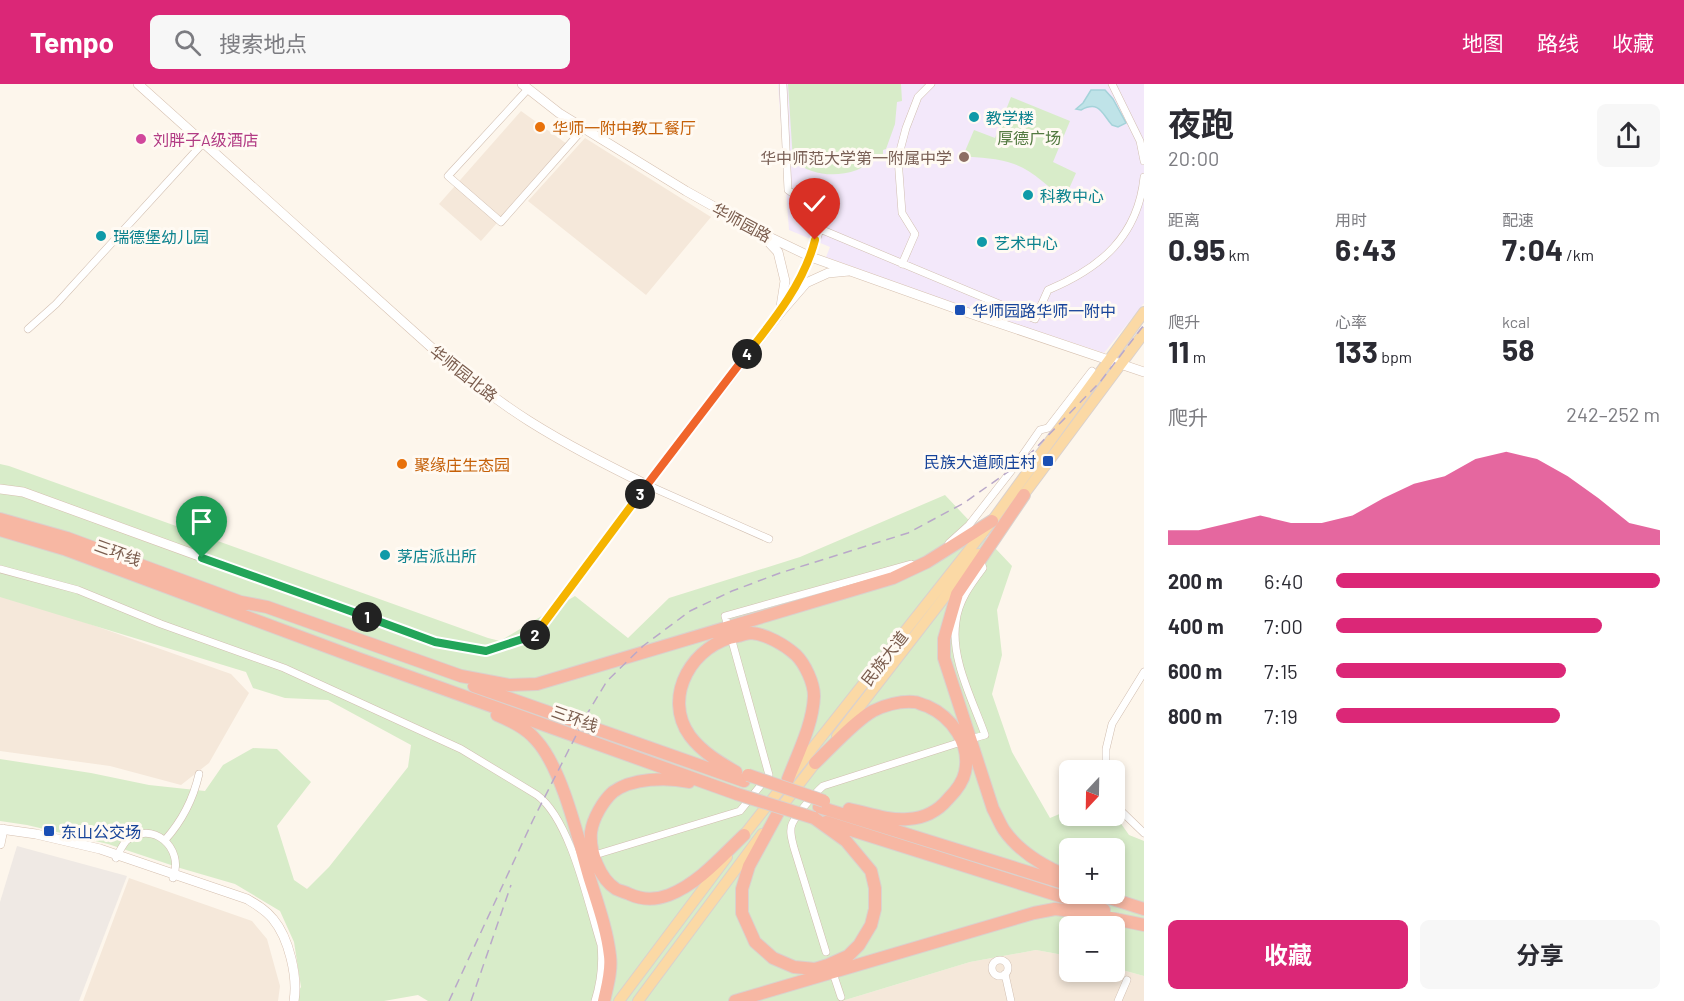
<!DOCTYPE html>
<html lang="zh">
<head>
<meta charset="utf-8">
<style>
  :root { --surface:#fff; --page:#f7f7f7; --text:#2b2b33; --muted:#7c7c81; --accent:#db2777 }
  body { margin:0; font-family:Barlow,"Noto Sans SC",sans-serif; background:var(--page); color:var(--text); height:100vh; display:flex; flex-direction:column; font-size:22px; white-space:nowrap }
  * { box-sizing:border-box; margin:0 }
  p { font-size:20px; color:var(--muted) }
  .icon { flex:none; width:33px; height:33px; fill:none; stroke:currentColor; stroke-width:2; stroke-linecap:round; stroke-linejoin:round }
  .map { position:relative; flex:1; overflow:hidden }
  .sheet { display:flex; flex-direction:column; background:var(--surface); width:540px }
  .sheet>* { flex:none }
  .needle { width:39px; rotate:202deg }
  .fabs { position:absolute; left:1059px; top:676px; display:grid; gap:12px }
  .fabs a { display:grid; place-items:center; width:66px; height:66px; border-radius:9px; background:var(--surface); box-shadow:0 3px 9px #0003; font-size:30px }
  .pin { position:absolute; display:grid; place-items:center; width:51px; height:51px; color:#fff; margin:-62px -26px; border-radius:50% 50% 50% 0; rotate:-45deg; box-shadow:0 0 6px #0007 }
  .pin .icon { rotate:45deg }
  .km { position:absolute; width:30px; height:30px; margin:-15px; border-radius:50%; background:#222; color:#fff; font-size:16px; line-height:30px; text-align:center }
  .round { display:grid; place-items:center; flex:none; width:63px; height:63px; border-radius:9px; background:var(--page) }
  .head { display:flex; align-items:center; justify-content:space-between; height:102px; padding:0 24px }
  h1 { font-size:33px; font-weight:700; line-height:45px }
  .metrics { display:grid; grid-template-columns:repeat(3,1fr); gap:9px; height:102px; padding:6px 24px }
  .metrics div { display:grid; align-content:center }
  .metrics b { font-size:30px; font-weight:700 }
  .metrics small { font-size:16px; font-weight:400 }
  .metrics p { font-size:16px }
  .chart { height:168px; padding:12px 24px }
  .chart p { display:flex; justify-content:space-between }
  .chart svg { width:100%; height:108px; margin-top:6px; fill:var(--accent); opacity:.7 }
  .primary-button { display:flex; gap:12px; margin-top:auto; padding:12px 24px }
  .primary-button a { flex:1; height:69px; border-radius:9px; background:var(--accent); color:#fff; font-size:24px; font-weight:700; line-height:69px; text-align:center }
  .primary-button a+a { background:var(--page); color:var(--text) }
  ul { padding:0 24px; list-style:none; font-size:20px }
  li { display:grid; grid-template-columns:96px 72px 1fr; align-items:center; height:45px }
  li i { height:15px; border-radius:8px; background:var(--accent) }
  header { display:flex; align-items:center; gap:36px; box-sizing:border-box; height:84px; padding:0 30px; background:var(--accent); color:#fff }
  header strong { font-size:28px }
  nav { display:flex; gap:33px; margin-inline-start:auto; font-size:21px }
  .search { width:420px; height:54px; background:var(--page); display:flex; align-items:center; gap:15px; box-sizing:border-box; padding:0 21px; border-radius:9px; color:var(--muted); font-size:22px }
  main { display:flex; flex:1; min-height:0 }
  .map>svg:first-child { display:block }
  .residential { fill:#f5e8da }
  .industrial { fill:#efe9e4 }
  .education { fill:#f3e8fa }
  .green { fill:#d8ecc9; fill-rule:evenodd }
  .water { fill:#bfe3e8; stroke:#a5d3da; stroke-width:1.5 }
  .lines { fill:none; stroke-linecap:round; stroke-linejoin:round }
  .street-casing { stroke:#d1beb0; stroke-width:8 }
  .secondary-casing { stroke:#d6c0b0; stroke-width:10 }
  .primary-casing { stroke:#dad1cd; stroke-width:12 }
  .highway-casing { stroke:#dad1cd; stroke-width:14 }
  .street { stroke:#fff; stroke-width:7 }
  .secondary { stroke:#fff; stroke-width:9 }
  .primary { stroke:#fbd9a5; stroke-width:10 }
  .highway { stroke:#f7b7a3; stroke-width:12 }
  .rail { stroke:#b9a8c9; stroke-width:1.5; stroke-dasharray:9 6; stroke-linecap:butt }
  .highway-bridge-casing { stroke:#dad1cd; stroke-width:14; stroke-linecap:butt }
  .highway-bridge { stroke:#f7b7a3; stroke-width:12 }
  .split-1-casing { stroke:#fff; stroke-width:12 }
  .split-2-casing { stroke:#fff; stroke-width:12 }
  .split-3-casing { stroke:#fff; stroke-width:12 }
  .split-4-casing { stroke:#fff; stroke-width:12 }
  .split-5-casing { stroke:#fff; stroke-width:12 }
  .split-1 { stroke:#22a559; stroke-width:8 }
  .split-2 { stroke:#22a559; stroke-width:8 }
  .split-3 { stroke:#f5b400; stroke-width:8 }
  .split-4 { stroke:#f0652b; stroke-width:8 }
  .split-5 { stroke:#f5b400; stroke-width:8 }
  .culture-dot { fill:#0f9aa8; stroke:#fffaf3; stroke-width:2 }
  .food-dot { fill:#e8710a; stroke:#fffaf3; stroke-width:2 }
  .hotel-dot { fill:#d1479c; stroke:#fffaf3; stroke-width:2 }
  .education-dot { fill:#8d6e63; stroke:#fffaf3; stroke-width:2 }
  .transit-dot { fill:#1a4fb4; stroke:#fffaf3; stroke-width:2 }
  .labels { text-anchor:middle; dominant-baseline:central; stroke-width:6; stroke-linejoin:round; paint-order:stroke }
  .culture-label { font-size:16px; fill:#0d838f; stroke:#fffaf3; text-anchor:start }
  .food-label { font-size:16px; fill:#c56008; stroke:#fffaf3; text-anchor:start }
  .park-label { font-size:16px; fill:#537a41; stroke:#fffaf3 }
  .hotel-label { font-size:16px; fill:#b23c85; stroke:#fffaf3; text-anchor:start }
  .education-label { font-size:16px; fill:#785e54; stroke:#fffaf3; text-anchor:end }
  .street-label { font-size:16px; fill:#7a5c4d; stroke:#fffaf3 }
  .transit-label { font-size:16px; fill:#164399; stroke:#fffaf3; text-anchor:start }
</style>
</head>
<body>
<header>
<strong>Tempo</strong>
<div class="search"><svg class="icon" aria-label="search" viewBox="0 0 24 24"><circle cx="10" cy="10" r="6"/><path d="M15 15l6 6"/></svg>搜索地点</div>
<nav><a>地图</a><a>路线</a><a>收藏</a></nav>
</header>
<main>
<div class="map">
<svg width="1144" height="917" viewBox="0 0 1144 917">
  <rect width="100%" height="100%" fill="#fdf6ec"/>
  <!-- residential -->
  <path class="residential" d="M521,27L567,60L481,157L439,120Z
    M585,54L711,133L646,211L528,117Z
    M0,511L39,522L231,590L249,609L209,679L181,701L110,682L0,667Z
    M129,794L252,837L267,855L280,902L278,917H83Z
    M1036,866L1069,872L1070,888H1114L1115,884L1144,892V917H842L970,878Z"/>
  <!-- industrial -->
  <path class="industrial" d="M17,762L127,792L79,917H0V818Z"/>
  <!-- education -->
  <path class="education" d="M778,0H1144V219L1104,269L942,216L826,173L830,163L789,146Z"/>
  <!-- green -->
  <path class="green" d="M788,0H901L902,17L897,18L895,40L886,65L883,66V75C866,76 869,81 857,86C834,94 812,91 793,77Z
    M1011,13L1070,37L1053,78L1076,89L1064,116C1049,103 1033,87 1014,80C998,74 980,74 963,72L974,46L995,54Z
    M0,380L9,382L488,554L500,557L575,512L628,554L669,514L800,473L945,411L1012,482L997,526L1002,571L992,610L1012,668L1050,734L1069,726L1070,732L1115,731L1129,751L1144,757V892L1115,884L1114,843H1070L1069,872L1036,866L970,878L842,917H428L418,911L384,917H292L301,903L294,858L280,827L235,800L180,784L108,760L27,741L0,737V675L91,689L149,701L205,707L223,681L253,664L277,665L311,698L277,742L294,796L307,805L329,783L408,683L411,661L328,616L285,614L253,604L246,588L0,513ZM1070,765H1114V810H1070Z"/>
  <!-- water -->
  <path class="water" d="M1091,6H1105L1113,15L1126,39L1118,43L1112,41C1102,30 1100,16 1081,26L1076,25L1083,19Z"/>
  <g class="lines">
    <!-- street casing -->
    <g class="street-casing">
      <path id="street" d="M783,0L788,106L806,119L812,135L820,145L1035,235L1048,206C1101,184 1138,152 1144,93
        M1112,0L1140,57L1144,77
        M528,5L448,92L501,138L584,44
        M902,180L915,150L902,129L898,74L906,44L918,13L931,0
        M785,219L811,173L820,145
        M28,245L56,220L204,58
        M647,401L769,455
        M949,459L969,441L1015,382L1040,346L1048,344L1092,287
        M0,485L78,506L161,540L284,584L461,665L537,711C571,736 588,820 601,861C603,881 601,898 595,917
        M727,539L725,532L911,480
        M974,654L985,651C973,617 950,574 956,538C958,517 971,500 983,484L980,476
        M1106,687V665L1112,640L1144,588
        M1114,716L1118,724L1144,749
        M165,756C183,736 193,716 199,690
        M598,770L740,727L769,691L732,557
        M116,774C119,768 122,762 126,757C152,735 185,764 173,794
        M826,868L794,764C792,756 789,747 792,740C796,731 815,709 823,702L958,659
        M992 884a8 8 0 1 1 16 0a8 8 0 1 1-16 0Z
        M1005,890L1011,917
        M834,892L841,913
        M1118,917L1127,896"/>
    </g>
    <!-- secondary casing -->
    <g class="secondary-casing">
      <path id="secondary" d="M138,0L432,264C463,289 494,315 529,337C567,361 607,381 647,401
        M522,0L559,29L686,107L761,149L811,173L960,226L1144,288
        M764,153L778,168L785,197L780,229
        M0,405L23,408L435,558L486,567L536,550L647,401L780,229L806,199L828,189L849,187
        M0,745L36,750L100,765L247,815C257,821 266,826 273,835C289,854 298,893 294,917
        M0,760L3,745"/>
    </g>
    <!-- primary casing -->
    <g class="primary-casing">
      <path id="primary" d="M1019,417L1144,249
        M837,652L978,470
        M776,730L820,673
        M740,756L992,437L1144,228
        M619,917L727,773
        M638,917L762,750"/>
    </g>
    <!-- highway casing -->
    <g class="highway-casing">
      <path id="highway" d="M1024,411L957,510L944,555V574L993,725C997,732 1000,740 1004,746C1020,769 1045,783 1070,793
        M0,435L67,454L246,520
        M0,446L64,465L360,575L737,710
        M241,518L267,523L461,592L509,601L537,600L893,494L927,478L992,437
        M474,602L744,697
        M497,631C511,637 526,644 536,656C562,684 578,754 589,792C597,818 607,845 610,872C612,887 607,903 604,917
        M815,679C830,665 856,636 873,627C885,621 901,617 914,618C918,618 922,621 927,622C952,633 971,660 965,688C963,698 955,708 948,715C938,727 924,734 908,735C889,737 868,729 849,725
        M736,688C719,678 702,668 690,652C661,612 694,559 738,552C742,551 747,549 751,549C766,550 785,561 796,571C805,580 814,599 814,612C813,640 798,669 788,695
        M689,698C667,693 632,694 613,708C603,717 593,734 591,748C589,767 600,795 616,805C620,807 625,808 629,810C642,816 656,816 669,811C699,799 721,773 744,751
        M819,723L1070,801
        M779,727L749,782L742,805V829L755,858L773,874L794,883L815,885L828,881L848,872L859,861L871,841L875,825V804L871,787L846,757L814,734
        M826,738L1104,826
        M1097,810L1144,825
        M735,917L1034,829L1055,825L1081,828L1144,841"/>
    </g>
    <!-- street -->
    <use href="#street" class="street"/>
    <!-- secondary -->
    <use href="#secondary" class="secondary"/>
    <!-- primary -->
    <use href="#primary" class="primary"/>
    <!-- highway -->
    <use href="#highway" class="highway"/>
    <!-- rail -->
    <path class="rail" d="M449,917L533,736L587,630L607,597L643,562L690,527L732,507L780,489L908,449L964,419L1012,385L1034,366L1100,298L1144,241
      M471,917L511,801"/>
    <!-- highway-bridge casing -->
    <g class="highway-bridge-casing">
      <path id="highway-bridge" d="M748,691L824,717
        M737,710L814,734"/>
    </g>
    <!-- highway-bridge -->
    <use href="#highway-bridge" class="highway-bridge"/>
  </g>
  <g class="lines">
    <!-- split-1 casing -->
    <g class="split-1-casing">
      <path id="split-1" d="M202,474L367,533"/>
    </g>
    <!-- split-2 casing -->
    <g class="split-2-casing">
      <path id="split-2" d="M367,533L435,558L486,567L535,551"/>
    </g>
    <!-- split-3 casing -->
    <g class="split-3-casing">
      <path id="split-3" d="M535,551L640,410"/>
    </g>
    <!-- split-4 casing -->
    <g class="split-4-casing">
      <path id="split-4" d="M640,410L747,270"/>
    </g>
    <!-- split-5 casing -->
    <g class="split-5-casing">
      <path id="split-5" d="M747,270C774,236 804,199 815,156"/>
    </g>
    <!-- split-1 -->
    <use href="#split-1" class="split-1"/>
    <!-- split-2 -->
    <use href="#split-2" class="split-2"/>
    <!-- split-3 -->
    <use href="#split-3" class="split-3"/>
    <!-- split-4 -->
    <use href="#split-4" class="split-4"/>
    <!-- split-5 -->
    <use href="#split-5" class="split-5"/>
  </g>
  <!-- markers -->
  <g class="culture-dot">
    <circle cx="974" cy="33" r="6"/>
    <circle cx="1028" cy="111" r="6"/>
    <circle cx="101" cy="152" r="6"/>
    <circle cx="982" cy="158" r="6"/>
    <circle cx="385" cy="471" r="6"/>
  </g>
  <g class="food-dot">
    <circle cx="540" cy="43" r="6"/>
    <circle cx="402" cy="380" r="6"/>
  </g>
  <circle class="hotel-dot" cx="141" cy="55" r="6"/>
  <circle class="education-dot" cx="964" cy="73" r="6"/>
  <g class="transit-dot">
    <rect x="954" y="220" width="12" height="12" rx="3"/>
    <rect x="1042" y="371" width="12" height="12" rx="3"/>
    <rect x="43" y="741" width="12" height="12" rx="3"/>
  </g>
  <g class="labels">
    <!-- culture labels -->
    <g class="culture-label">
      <text x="986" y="33">教学楼</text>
      <text x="1040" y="111">科教中心</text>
      <text x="113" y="152">瑞德堡幼儿园</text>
      <text x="994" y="158">艺术中心</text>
      <text x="397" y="471">茅店派出所</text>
    </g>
    <!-- food labels -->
    <g class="food-label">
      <text x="552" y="43">华师一附中教工餐厅</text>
      <text x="414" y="380">聚缘庄生态园</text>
    </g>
    <!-- park labels -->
    <g class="park-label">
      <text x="1029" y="53">厚德广场</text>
    </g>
    <!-- hotel labels -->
    <g class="hotel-label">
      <text x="153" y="55">刘胖子A级酒店</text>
    </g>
    <!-- education labels -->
    <g class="education-label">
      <text x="952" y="73">华中师范大学第一附属中学</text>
    </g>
    <!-- street labels -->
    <g class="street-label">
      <text transform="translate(742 138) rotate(28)">华师园路</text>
      <text transform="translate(464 289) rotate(38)">华师园北路</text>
      <text transform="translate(118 468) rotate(20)">三环线</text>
      <text transform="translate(884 574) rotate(-52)">民族大道</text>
      <text transform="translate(575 634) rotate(20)">三环线</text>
    </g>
    <!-- transit labels -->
    <g class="transit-label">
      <text x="972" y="226">华师园路华师一附中</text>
      <text x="1036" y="377" text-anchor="end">民族大道顾庄村</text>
      <text x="61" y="747">东山公交场</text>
    </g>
  </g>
</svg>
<div class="fabs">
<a><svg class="needle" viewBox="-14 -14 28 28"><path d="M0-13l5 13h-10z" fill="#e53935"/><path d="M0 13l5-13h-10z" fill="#7c7c81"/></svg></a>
<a>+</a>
<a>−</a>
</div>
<div class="pin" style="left:202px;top:474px;background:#1e9e55"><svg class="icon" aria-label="arrive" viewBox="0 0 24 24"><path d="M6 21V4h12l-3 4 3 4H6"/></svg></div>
<div class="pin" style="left:815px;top:156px;background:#d93025"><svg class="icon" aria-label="check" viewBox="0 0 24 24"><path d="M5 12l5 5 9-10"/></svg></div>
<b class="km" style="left:367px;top:533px">1</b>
<b class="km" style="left:535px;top:551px">2</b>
<b class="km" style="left:640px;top:410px">3</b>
<b class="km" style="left:747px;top:270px">4</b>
</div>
<section class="sheet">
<div class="head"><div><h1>夜跑</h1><p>20:00</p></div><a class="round"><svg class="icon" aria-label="share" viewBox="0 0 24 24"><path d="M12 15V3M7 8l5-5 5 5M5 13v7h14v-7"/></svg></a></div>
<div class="metrics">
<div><p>距离</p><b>0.95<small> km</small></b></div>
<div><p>用时</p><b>6:43</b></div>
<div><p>配速</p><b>7:04<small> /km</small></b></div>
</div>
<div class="metrics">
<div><p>爬升</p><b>11<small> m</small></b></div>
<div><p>心率</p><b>133<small> bpm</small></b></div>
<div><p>kcal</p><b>58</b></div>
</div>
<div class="chart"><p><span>爬升</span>242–252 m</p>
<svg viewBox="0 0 160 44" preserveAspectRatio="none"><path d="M0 44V38L10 38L20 35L30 32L40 35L50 35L60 32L70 25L80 19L90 16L100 9L110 6L120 9L130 16L140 25L150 35L160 38V44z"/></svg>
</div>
<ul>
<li><b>200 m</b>6:40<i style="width:100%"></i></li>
<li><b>400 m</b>7:00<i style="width:82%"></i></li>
<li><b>600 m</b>7:15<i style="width:71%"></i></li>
<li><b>800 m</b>7:19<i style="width:69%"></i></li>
</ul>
<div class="primary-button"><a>收藏</a><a>分享</a></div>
</section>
</main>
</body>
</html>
